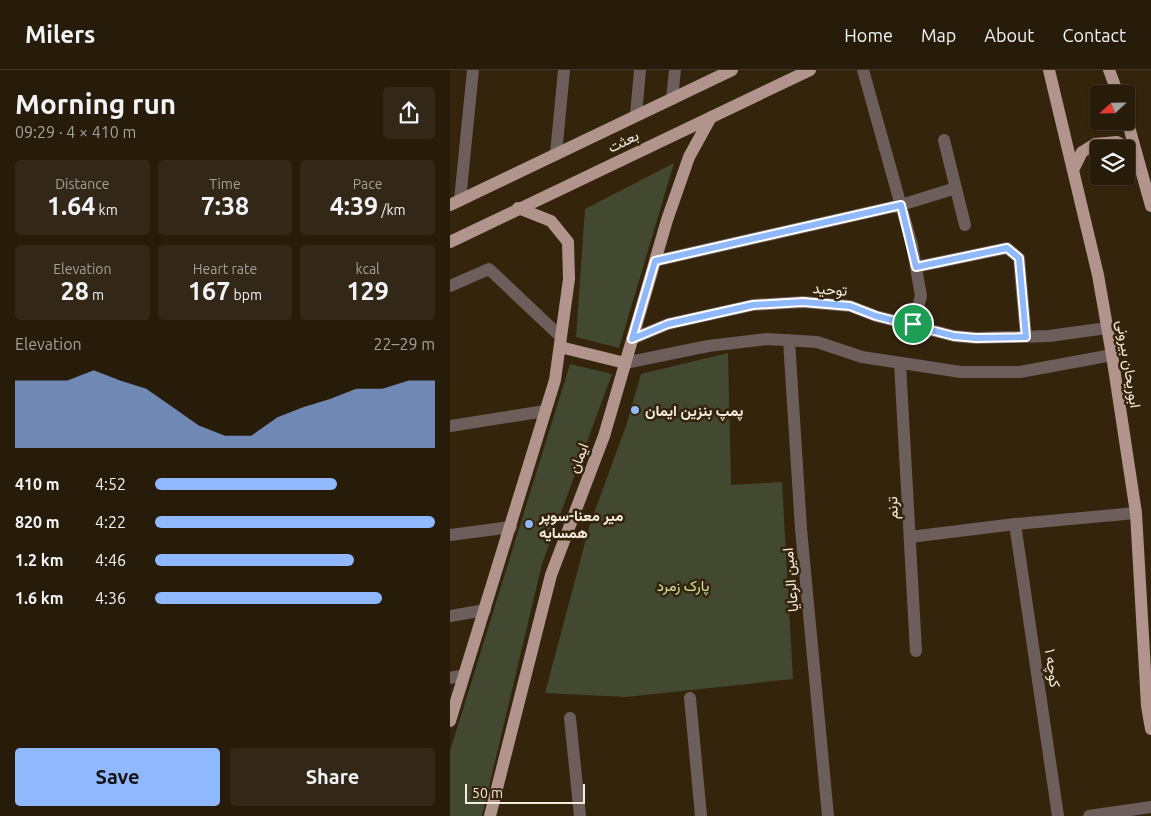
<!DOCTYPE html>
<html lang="en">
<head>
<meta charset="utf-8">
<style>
  :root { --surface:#271b09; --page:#332817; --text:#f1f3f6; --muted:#a4a19c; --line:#43392a; --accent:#90b8fd }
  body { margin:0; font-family:Ubuntu,Vazirmatn,sans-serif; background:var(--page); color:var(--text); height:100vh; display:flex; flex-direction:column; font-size:19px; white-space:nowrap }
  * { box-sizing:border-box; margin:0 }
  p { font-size:16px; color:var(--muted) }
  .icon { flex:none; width:28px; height:28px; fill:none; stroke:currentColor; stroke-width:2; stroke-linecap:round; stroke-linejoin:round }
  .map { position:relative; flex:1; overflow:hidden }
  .side { display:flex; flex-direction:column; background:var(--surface); width:450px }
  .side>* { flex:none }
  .needle { width:32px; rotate:248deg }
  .tools { position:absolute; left:640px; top:15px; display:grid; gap:10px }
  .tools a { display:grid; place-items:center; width:45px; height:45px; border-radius:5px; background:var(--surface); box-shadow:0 1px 4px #0004,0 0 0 1px var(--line); font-size:25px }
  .scale { position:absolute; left:15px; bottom:12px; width:120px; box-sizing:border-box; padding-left:5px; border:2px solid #f6ecde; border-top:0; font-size:14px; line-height:18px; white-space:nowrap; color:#f6ecde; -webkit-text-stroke:4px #34240c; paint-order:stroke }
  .pin { position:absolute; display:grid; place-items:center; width:42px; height:42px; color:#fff; margin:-21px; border:2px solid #fff; border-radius:50%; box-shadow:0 1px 5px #0007 }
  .round { display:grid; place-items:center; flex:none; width:52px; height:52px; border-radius:5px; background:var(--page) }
  .headline { display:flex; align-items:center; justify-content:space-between; height:85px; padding:0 15px }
  h1 { font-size:28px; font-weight:600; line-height:38px }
  .figures { display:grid; grid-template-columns:repeat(3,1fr); gap:8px; height:85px; padding:5px 15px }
  .figures div { display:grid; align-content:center; border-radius:5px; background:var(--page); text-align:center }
  .figures b { font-size:25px; font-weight:600 }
  .figures small { font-size:14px; font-weight:400 }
  .figures p { font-size:14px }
  .chart { height:140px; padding:10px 15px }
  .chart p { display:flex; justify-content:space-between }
  .chart svg { width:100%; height:90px; margin-top:5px; fill:var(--accent); opacity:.7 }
  .cta { display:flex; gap:10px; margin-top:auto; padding:10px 15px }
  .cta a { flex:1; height:58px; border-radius:5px; background:var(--accent); color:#111; font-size:20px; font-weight:600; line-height:58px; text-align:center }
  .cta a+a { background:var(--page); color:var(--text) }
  ul { padding:0 15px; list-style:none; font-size:16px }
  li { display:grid; grid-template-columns:80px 60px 1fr; align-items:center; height:38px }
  li i { height:12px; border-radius:6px; background:var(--accent) }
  header { display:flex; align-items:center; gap:30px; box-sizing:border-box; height:70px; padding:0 25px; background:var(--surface); border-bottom:1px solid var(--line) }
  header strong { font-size:24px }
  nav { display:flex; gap:28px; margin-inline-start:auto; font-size:18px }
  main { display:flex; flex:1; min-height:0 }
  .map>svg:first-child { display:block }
  .green { fill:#424930 }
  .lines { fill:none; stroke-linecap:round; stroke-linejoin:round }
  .minor { stroke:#6c5e5a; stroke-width:12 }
  .major { stroke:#b1948c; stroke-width:12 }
  .route-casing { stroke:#fff; stroke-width:10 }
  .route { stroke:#90b8fd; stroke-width:6 }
  .poi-dot { fill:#90b8fd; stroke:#34240c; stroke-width:2 }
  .labels { text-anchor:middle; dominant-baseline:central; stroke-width:5; stroke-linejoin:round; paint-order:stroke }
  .street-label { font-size:15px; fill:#f6ecde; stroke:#34240c }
  .poi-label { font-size:15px; font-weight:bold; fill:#f6ecde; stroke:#34240c; text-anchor:start }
  .park-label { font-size:15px; fill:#d3e7a0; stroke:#34240c }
</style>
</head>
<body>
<header>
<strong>Milers</strong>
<nav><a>Home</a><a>Map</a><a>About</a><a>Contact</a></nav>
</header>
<main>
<section class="side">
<div class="headline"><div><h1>Morning run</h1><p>09:29 · 4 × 410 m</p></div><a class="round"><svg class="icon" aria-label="share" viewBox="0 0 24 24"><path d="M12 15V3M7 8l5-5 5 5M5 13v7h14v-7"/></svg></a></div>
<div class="figures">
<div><p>Distance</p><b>1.64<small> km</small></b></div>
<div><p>Time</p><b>7:38</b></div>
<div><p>Pace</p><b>4:39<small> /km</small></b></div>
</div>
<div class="figures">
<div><p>Elevation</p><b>28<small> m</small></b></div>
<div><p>Heart rate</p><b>167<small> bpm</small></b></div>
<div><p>kcal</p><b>129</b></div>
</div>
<div class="chart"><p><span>Elevation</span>22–29 m</p>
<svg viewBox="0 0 160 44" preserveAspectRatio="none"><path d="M0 44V11L10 11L20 11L30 6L40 11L50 15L60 24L70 33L80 38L90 38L100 29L110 24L120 20L130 15L140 15L150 11L160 11V44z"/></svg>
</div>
<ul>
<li><b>410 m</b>4:52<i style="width:65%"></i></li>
<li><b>820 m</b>4:22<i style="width:100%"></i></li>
<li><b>1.2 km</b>4:46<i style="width:71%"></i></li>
<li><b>1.6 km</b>4:36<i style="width:81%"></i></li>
</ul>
<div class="cta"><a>Save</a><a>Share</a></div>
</section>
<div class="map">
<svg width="701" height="746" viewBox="0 0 701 746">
  <rect width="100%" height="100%" fill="#34240c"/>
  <!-- green -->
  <path class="green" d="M224,93L169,278L126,267L135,139Z
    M278,283L281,415L332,412L343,609L176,627L95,623L140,454L176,356L191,304Z
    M120,294L162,304L92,494L32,746H0V681Z"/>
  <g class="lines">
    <!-- minor -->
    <path class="minor" d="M413,0L462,175L471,226L463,254
      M222,29L225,0
      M186,45L190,0
      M494,70L515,155
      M106,84L114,0
      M10,130L23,0
      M205,191L451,135L506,118
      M466,197L557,178L569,188L576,267
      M0,216L39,199L111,267
      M182,269L218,254L303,235L353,232L400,236L426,246L504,266L527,268L599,266L657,258
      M339,270L351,459L378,746
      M175,293L258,276L317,269L367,272L412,287L511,302H570L662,285
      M450,293L466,581
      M0,356L95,341
      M565,454L608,746
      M0,465L61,457
      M460,467L565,454L686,443
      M0,546L35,540
      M0,608L14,605
      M240,628L251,746
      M120,648L130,746
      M639,746L701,737"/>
    <!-- major -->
    <path class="major" d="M599,0L648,205L662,285L686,443L697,636L701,659
      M659,0L668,24
      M676,46L701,136
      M623,100L632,82L645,74L667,72L686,82
      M0,135L282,0
      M0,172L360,0
      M110,277L175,293
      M0,651L105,310L119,209L118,172L101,151L68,138
      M40,746L101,505L154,366L217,150L239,87L261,47"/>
  </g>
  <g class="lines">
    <!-- route casing -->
    <g class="route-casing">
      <path id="route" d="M451,135L466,197L557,178L569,188L576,267L526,268L504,266L426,246L400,236L353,232L303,235L218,254L182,269L205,191Z"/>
    </g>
    <!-- route -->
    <use href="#route" class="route"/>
  </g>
  <!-- markers -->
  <g class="poi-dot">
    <circle cx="185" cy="340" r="5"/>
    <circle cx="79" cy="454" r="5"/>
  </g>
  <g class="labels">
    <!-- street labels -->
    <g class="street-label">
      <text transform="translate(173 71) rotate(-26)">بعثت</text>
      <text transform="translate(380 219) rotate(5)">توحید</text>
      <text transform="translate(679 294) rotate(81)">ابوریحان بیرونی</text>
      <text transform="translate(128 388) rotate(-69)">ایمان</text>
      <text transform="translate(442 438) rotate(-93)">ترنم</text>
      <text transform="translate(340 510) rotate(-95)">امین الرعایا</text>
      <text transform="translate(603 598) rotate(82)">کوچه ۱</text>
    </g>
    <!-- poi labels -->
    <g class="poi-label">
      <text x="195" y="340">پمپ بنزین ایمان</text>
      <text x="89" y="445">میر معنا-سوپر<tspan x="89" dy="17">همسایه</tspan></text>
    </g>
    <!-- park labels -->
    <g class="park-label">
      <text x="233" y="515">پارک زمرد</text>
    </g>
  </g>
</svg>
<div class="tools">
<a><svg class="needle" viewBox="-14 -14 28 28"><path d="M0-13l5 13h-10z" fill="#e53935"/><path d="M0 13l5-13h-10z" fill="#a4a19c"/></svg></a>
<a><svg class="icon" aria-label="layers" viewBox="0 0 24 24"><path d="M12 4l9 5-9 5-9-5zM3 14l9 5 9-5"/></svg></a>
</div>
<div class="scale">50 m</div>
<div class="pin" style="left:463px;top:254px;background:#1e9e55"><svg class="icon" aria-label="arrive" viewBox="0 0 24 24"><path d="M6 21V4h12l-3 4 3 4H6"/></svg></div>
</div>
</main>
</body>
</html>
